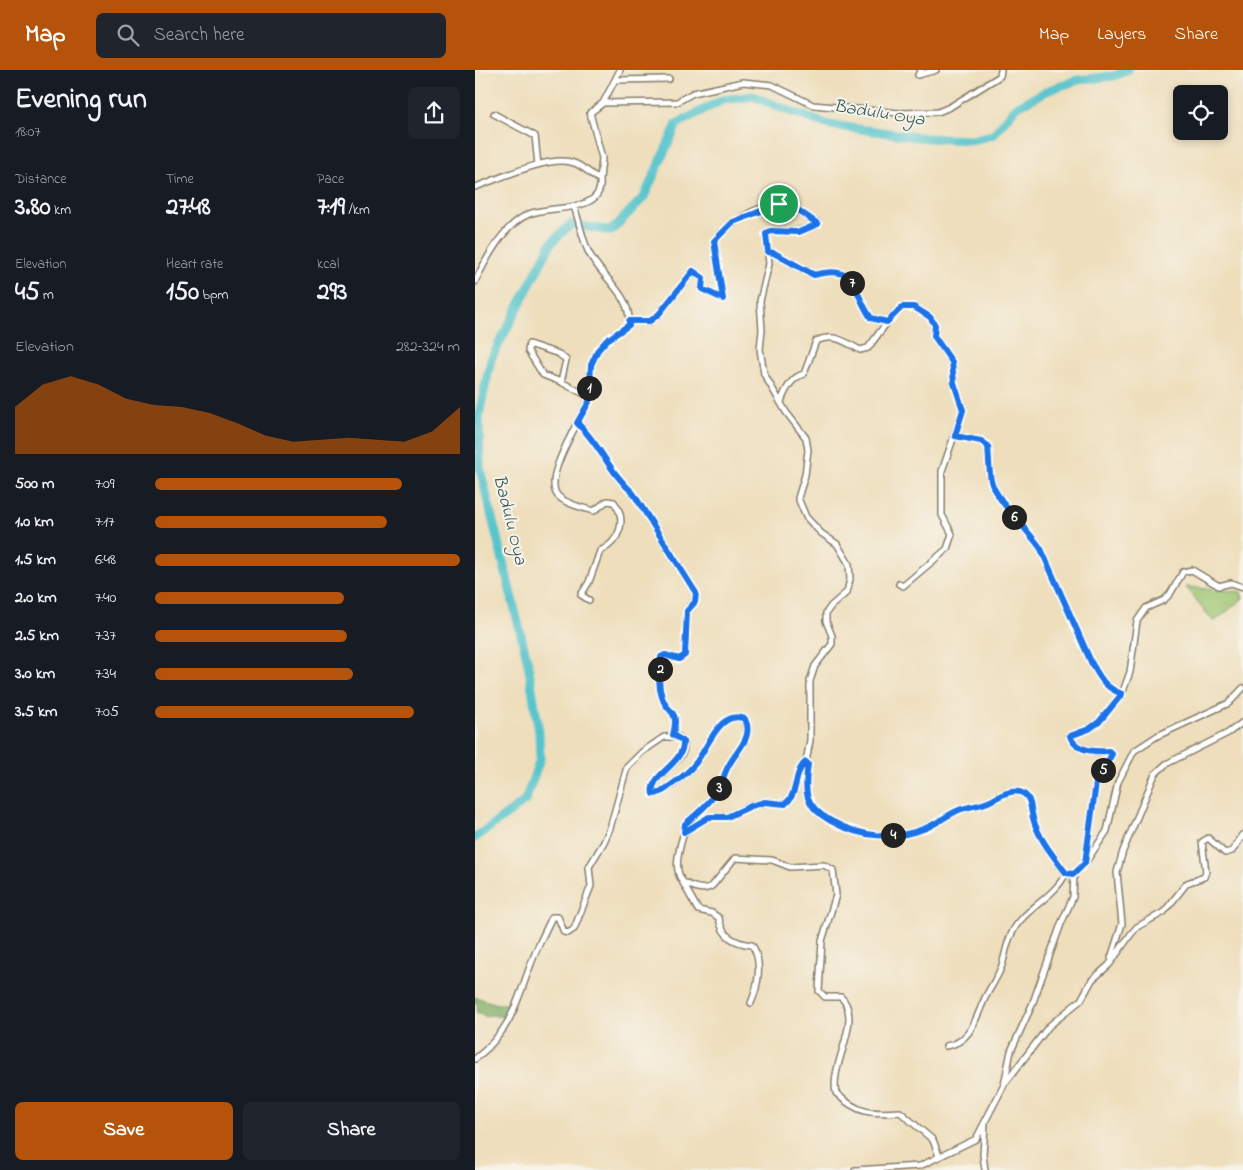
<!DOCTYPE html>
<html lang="en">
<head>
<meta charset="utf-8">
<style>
  :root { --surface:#171b24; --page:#20242c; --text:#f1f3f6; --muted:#9ea1a6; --accent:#b45309 }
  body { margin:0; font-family:"Indie Flower",sans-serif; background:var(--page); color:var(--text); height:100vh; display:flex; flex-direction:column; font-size:19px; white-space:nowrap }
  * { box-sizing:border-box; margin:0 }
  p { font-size:16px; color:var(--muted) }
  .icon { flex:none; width:28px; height:28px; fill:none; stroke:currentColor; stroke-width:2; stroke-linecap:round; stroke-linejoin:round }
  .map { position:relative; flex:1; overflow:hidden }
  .sheet { display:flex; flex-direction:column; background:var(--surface); width:475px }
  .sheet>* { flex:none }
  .fabs { position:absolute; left:698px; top:15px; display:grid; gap:10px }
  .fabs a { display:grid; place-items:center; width:55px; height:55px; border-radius:8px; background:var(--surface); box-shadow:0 2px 8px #0003; font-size:25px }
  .pin { position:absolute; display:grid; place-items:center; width:42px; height:42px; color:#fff; margin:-21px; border:2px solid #fff; border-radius:50%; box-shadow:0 1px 5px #0007 }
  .km { position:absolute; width:25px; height:25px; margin:-12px; border-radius:50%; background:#222; color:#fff; font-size:14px; line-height:25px; text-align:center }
  .round { display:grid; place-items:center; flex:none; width:52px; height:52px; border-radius:8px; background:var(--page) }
  .summary { display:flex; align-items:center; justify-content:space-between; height:85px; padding:0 15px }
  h1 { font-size:28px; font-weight:800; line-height:38px }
  .stats { display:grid; grid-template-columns:repeat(3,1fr); gap:8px; height:85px; padding:5px 15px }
  .stats div { display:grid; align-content:center }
  .stats b { font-size:25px; font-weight:800 }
  .stats small { font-size:14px; font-weight:400 }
  .stats p { font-size:14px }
  .chart { height:140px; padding:10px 15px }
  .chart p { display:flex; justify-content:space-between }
  .chart svg { width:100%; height:90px; margin-top:5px; fill:var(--accent); opacity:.7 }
  .button { display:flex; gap:10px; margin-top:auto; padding:10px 15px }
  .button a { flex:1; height:58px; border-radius:8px; background:var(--accent); color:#fff; font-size:20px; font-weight:800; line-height:58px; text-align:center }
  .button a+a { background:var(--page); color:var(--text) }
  ul { padding:0 15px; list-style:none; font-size:16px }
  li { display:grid; grid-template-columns:80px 60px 1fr; align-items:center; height:38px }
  li i { height:12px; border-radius:6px; background:var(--accent) }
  header { display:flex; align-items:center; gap:30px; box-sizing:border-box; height:70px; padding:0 25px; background:var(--accent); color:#fff }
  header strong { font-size:24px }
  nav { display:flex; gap:28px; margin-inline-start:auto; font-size:18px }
  .search { width:350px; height:45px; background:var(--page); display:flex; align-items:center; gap:12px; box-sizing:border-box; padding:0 18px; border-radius:8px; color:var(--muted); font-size:19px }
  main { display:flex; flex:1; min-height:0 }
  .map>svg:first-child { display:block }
  .green { fill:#9bc46f; stroke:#5c7046 }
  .forest { fill:#7caa62; stroke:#4c633f }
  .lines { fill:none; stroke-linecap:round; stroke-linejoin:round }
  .river { stroke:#56c4cc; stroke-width:9 }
  .minor-casing { stroke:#857d6c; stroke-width:8 }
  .minor { stroke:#fff; stroke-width:5 }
  .route-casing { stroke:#fff; stroke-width:10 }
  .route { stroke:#1a73e8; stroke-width:6 }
  .labels { text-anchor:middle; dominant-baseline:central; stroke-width:4; stroke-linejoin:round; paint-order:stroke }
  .water-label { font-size:18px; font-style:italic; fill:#30575a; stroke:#f7f3e8 }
</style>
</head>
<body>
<header>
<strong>Map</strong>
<div class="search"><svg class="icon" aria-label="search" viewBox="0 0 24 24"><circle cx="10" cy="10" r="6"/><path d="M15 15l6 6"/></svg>Search here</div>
<nav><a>Map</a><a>Layers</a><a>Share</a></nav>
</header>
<main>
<section class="sheet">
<div class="summary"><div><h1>Evening run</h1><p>18:07</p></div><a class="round"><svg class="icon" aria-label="share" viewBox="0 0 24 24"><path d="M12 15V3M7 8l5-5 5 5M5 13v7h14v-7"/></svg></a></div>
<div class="stats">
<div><p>Distance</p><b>3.80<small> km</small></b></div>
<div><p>Time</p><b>27:48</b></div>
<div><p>Pace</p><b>7:19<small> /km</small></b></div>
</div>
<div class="stats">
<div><p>Elevation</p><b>45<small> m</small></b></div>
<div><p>Heart rate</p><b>150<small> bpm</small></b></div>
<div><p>kcal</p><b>293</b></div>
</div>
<div class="chart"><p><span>Elevation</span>282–324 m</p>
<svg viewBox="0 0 160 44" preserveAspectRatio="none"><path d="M0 44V21L10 10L20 6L30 10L40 17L50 20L60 21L70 24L80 29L90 35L100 38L110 37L120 36L130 37L140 38L150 33L160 21V44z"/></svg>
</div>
<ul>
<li><b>500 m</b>7:09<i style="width:81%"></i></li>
<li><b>1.0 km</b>7:17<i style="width:76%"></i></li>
<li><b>1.5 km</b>6:48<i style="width:100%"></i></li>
<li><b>2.0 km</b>7:40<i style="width:62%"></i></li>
<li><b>2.5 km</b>7:37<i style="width:63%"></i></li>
<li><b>3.0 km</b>7:34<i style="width:65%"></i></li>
<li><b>3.5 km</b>7:05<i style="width:85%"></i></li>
</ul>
<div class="button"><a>Save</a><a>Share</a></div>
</section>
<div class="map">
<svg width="768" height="1100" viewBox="0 0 768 1100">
  <rect width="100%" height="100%" fill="#f7f3e8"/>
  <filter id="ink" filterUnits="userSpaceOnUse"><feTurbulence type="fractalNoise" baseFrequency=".02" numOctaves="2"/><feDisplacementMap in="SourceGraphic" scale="10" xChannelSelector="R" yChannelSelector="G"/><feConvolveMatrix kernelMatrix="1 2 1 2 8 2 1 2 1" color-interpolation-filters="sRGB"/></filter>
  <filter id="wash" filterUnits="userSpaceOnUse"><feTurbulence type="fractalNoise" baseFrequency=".0096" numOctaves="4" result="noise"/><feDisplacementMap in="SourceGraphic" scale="20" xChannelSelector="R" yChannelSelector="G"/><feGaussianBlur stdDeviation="1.12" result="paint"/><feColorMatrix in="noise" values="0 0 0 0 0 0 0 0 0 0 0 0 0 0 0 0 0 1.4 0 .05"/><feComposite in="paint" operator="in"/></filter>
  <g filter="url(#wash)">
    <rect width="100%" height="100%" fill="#eedebc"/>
    <!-- green -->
    <path class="green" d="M711,517L766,522L768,528L739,552Z"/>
    <!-- forest -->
    <path class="forest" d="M0,927L23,934L39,933L36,943L27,947L15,945L11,947L1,942L3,936L0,934Z"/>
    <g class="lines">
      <!-- river -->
      <path class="river" d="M0,768L50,731L65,689L64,662L53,593L5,399L4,345L16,289L77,172L96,154L136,161L169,127L202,54L247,30L278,26L306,38L354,55L451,68L496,70L518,65L541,37L574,20L603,10L639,6L653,0"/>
    </g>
  </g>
  <g filter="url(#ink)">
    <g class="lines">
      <!-- minor casing -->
      <g class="minor-casing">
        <path id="minor" d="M446,0L443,5L461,0
          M141,10L194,9
          M128,33L202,32L218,23L268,12L297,15L338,35L425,43L463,42L475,37L525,6L526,0
          M19,44L60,66L63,95
          M125,110L127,88L115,43L128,33L145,0
          M0,117C24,109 75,84 99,93C108,96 117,105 125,110C129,144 75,135 54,144C29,154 11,189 0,212
          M99,136C104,151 107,167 113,181C125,207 157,224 154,255L132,270L123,280L116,295L113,332L102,353C125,374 134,402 158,423L221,523L219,532L212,541L210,585L204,589L190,585L186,587C185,601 182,613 187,627C192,645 205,637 198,665
          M293,182L299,183L339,205C383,193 377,221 396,248L412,252
          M154,251H175L184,244L218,201L228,208L227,219L248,229L239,171C256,151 291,127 318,138C327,141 333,150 342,152L343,154C328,163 312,161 295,161L291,164L294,194L285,231L287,260L285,279L289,304L311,342L331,368L333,380L330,405L323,428L331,447L346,463L362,474L374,494L375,509L372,522L356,536L351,543V551L357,566V574L340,596L335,611V670L331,692
          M86,312L68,305L53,281L54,274L84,284L91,290L86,312L113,326
          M306,332C310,320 317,307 329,304L341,271C359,263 369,271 385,280L393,278L416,247L427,237H439L455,247L460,255L459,266L477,293L479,313L488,340L467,401V445L477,464L472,479L428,516L424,514
          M102,353C95,368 69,411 83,426C91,434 108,438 119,441L132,431L139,432C153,451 144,472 125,481L114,512L106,525L114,530
          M480,366L506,371L513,376C514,388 514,400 516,411C520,429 555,462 566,479L616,592C626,609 629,617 647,624
          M209,762C205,777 197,799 208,812C217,817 228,822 237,816L260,788L297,790L315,797L349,795L358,800L361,825L347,871L344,921L350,927H366C389,950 354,995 361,1023C383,1044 396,1044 425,1042L458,1070L464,1086
          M610,793L621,713L637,684L634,681C620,682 601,681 595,666L614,659L624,652L647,624L655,602L662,551L671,538L689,530L695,524L708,502L717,500L744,516L756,513L768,517
          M208,813L223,840L237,843L244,848C247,867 260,873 277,875C288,891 283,917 276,933
          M636,888L647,854L642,802L648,781L680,704L691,694L753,663L768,652
          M471,976C496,973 501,947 510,928C515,918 522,908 526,898C530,887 531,875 536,865C547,839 579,829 591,803
          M0,989C39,958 42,929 59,886C64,873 71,860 77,847H83L89,862L93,863L99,859L116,816L114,797L129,772L135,758L152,697L167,682L189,667H204C225,688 172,702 179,724C185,724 190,719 196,716C204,710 213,703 219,695C232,681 244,638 270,649C279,668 262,680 254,695C249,703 248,712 243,720C235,733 221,744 210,754L209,762L234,747H251L276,735L291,732L310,734C324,724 318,702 331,692L333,694C329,722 329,737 356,751C385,767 419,771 451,758C463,753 472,745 484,740C494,736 504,736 513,732C522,728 535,719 545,722C557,726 555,738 558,748C563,768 579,787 591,803L599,804L610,793L632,761L643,712L659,681L682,666L754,633L768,618
          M531,1012L574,956L606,930L617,910L634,895L656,864L662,857L689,842L712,813L729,807L731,802L727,772L733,768L750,783L757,781L768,765
          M510,1055L508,1085L510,1100
          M380,1100L445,1096L501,1069L529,1015L536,981L557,935L586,854L598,827L599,804"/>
      </g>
      <!-- minor -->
      <use href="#minor" class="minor"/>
    </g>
  </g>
  <g class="lines" filter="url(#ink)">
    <!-- route casing -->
    <g class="route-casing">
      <path id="route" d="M304,134L320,138L343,154L324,162L295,161L291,164L293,182L299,183L339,205C383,193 377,221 396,248L412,252L427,237H439L455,247L460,255L459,266L477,292L479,313L488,340L480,366L506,371L513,376C514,388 514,400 516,411C520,429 555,462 566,479L616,592C626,609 629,617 647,624L624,652L614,659L595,666C600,681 620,682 634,681L637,684L621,713L610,793L599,804L591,803C579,787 563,768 558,748C555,738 557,726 545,722C535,719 522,728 513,732C504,736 494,736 484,740C472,745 463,753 451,758C419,771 385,767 356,751C329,736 329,722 333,694L331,692C318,702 324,724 310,734L290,732L276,736L252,747H234L209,762L210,754C222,744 235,733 243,720C248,712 249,703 254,695C262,680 279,667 270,649C244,638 232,681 219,695C212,704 202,711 192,718C188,721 184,724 178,724C173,705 210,694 208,671L198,665C205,637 192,645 187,627C182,613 185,601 186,587L190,585L204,589L210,585L212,541L220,532L221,523L158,423C134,402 125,374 102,353L114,332L116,295L123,280L132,270L154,255V251H175L184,244L218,201L228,208L227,219L248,229L239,171L258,152Z"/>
    </g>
    <!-- route -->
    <use href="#route" class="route"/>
  </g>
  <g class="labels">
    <!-- water labels -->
    <g class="water-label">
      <text transform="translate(404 44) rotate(9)">Badulu Oya</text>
      <text transform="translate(34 450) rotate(76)">Badulu Oya</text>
    </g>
  </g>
</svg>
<div class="fabs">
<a><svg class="icon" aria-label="locate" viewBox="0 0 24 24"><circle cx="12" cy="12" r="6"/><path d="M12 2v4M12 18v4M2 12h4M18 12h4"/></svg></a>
</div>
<div class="pin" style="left:304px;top:134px;background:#1e9e55"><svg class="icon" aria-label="arrive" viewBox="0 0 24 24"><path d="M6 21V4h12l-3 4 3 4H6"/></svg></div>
<b class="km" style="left:114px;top:318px">1</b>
<b class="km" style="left:185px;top:599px">2</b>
<b class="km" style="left:244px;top:718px">3</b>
<b class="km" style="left:418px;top:765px">4</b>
<b class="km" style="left:628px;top:700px">5</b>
<b class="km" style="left:539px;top:447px">6</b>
<b class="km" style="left:377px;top:213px">7</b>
</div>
</main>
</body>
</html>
